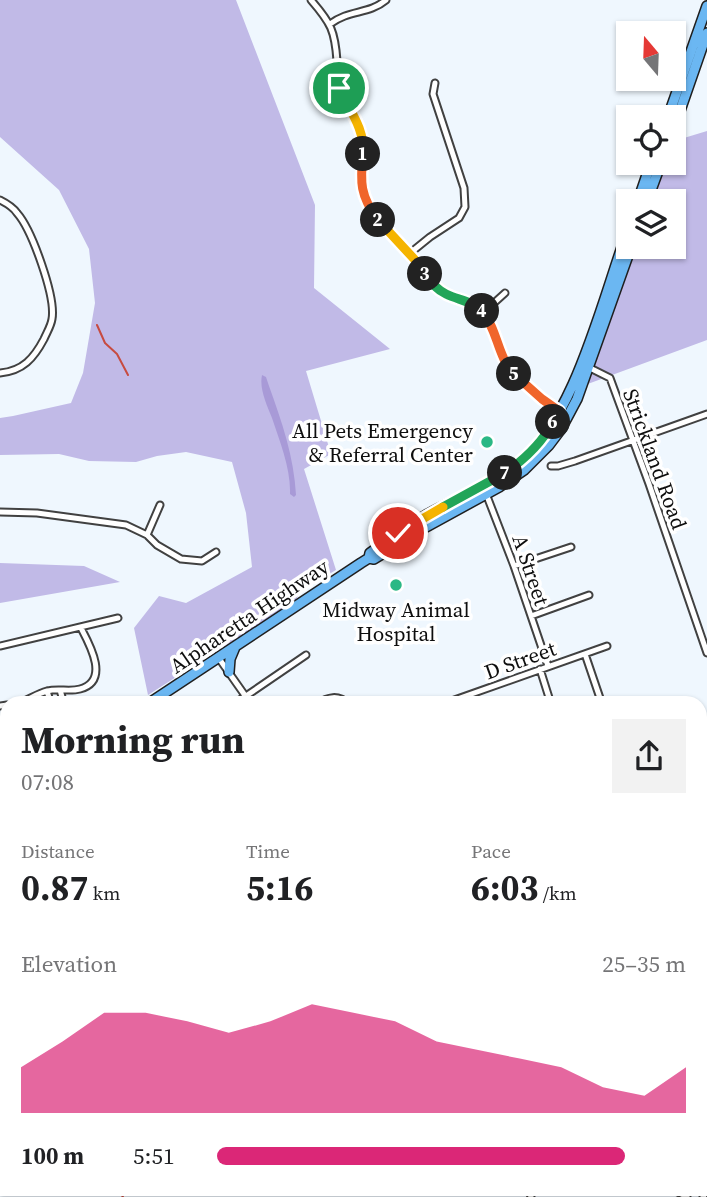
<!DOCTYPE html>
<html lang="en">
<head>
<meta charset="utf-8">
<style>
  :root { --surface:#fff; --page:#f2f2f2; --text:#202124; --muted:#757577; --accent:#db2777 }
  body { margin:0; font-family:"Source Serif 4",serif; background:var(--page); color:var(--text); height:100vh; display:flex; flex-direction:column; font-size:26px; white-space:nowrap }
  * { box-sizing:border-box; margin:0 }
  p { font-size:23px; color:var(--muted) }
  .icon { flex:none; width:38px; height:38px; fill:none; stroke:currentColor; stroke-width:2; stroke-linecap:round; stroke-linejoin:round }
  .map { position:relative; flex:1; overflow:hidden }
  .details { position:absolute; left:0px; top:696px; width:707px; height:500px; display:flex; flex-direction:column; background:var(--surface); border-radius:21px 21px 0 0; box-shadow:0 2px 5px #0004 }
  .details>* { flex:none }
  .needle { width:46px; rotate:341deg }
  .fabs { position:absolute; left:616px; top:21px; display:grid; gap:14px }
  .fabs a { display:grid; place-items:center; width:70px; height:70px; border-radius:0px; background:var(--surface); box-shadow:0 2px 5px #0004; font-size:35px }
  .pin { position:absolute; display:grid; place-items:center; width:60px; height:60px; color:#fff; margin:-30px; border:4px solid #fff; border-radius:50%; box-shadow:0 2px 7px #0007 }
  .km { position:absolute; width:35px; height:35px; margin:-18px; border-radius:50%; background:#222; color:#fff; font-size:19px; line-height:35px; text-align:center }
  .round { display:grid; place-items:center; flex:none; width:74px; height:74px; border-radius:0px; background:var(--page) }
  .head { display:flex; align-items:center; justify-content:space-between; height:119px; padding:0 21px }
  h1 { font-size:38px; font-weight:700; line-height:52px }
  .stats { display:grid; grid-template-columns:repeat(3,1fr); gap:10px; height:119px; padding:7px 21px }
  .stats div { display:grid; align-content:center }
  .stats b { font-size:35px; font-weight:700 }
  .stats small { font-size:19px; font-weight:400 }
  .stats p { font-size:19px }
  .chart { height:196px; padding:14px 21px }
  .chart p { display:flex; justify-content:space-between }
  .chart svg { width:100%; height:126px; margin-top:7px; fill:var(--accent); opacity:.7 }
  ul { padding:0 21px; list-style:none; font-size:23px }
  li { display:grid; grid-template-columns:112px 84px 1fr; align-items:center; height:52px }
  li i { height:18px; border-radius:9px; background:var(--accent) }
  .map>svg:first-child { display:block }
  .green { fill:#c1bae7 }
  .forest { fill:#a89ad7 }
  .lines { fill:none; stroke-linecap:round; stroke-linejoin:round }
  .stream { stroke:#c74b40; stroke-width:2 }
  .street-casing { stroke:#414141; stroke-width:9 }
  .primary-casing { stroke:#1f1f1f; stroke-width:12 }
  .street { stroke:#fff; stroke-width:5 }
  .primary { stroke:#6bb7f2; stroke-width:9 }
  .split-1-casing { stroke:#fff; stroke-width:14 }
  .split-2-casing { stroke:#fff; stroke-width:14 }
  .split-3-casing { stroke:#fff; stroke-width:14 }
  .split-4-casing { stroke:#fff; stroke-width:14 }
  .split-5-casing { stroke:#fff; stroke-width:14 }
  .split-6-casing { stroke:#fff; stroke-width:14 }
  .split-7-casing { stroke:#fff; stroke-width:14 }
  .split-8-casing { stroke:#fff; stroke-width:14 }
  .split-9-casing { stroke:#fff; stroke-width:14 }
  .split-1 { stroke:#f5b400; stroke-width:9 }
  .split-2 { stroke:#f0652b; stroke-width:9 }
  .split-3 { stroke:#f5b400; stroke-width:9 }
  .split-4 { stroke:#22a559; stroke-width:9 }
  .split-5 { stroke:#f0652b; stroke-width:9 }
  .split-6 { stroke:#f0652b; stroke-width:9 }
  .split-7 { stroke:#22a559; stroke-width:9 }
  .split-8 { stroke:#22a559; stroke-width:9 }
  .split-9 { stroke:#f5b400; stroke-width:9 }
  .poi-dot { fill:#2bb885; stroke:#fff; stroke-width:2.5 }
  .labels { text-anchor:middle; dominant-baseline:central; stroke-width:7; stroke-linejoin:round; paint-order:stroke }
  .poi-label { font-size:21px; fill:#0e0e0e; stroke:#fff; text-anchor:end }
  .street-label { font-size:21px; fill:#0e0e0e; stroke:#fff }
</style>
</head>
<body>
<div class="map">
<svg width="707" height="1197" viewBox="0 0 707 1197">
  <rect width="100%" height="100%" fill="#eff7fe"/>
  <!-- green -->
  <path class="green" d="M0,0H236L315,205L314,288L390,349L306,371L331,454L304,469L336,570L302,590L295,601L148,695L134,628L159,596L186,603L252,567L246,513L232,462L186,452L157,456L136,462L89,461L59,454L0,455V418L13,416L71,403L83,373L95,303L89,249L59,190L0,137Z
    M707,131V340L585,385L633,247H674V201H649L663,163H674V141Z
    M0,563L84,566L120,582L0,603Z"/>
  <!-- forest -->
  <path class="forest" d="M262,375L266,377L269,386C282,422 294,457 296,495L294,497L290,494C291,469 280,442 272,418C267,405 259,389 262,375Z
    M707,858V1151L700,1152V860Z"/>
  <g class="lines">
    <!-- stream -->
    <path class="stream" d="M97,325L105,343L117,354L128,375
      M118,1190L123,1197"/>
    <!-- street casing -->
    <g class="street-casing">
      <path id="street" d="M311,0C331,23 335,31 337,61C337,70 337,80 339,88C344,107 361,121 363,141C366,162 357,176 365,198C376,224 398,240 415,260C425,271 430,283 442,292C456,301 473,300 484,313C495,326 495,343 502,357C511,375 542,401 559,411
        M330,24C350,9 368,15 386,0
        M0,200C6,203 13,207 17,213C32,230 56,297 52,319C51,326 47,332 44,339C34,358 23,371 0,373
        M409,254L430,237L459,218L465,207L464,188L433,94L435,83
        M484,312L505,293
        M588,367L610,378L649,484L707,653
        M551,466H558L575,461L707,414
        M485,491L514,566L548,666
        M0,512L37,513L126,525L147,535L157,545L181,559L202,561L216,552
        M147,535L160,505
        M514,566L571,547
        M531,616L589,595
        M0,646L118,618
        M585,654L602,704
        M218,657L251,704
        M540,669L551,704
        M60,690L64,704
        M47,691L51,704
        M16,704C27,701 36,694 47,691C58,688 69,692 80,689C110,681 90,645 81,628
        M233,704L246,696L306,655
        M316,704C328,697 338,694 349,704
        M443,704L607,646
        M0,706L7,705
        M0,727L7,750
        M0,758L5,755L7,751
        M700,787L707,785
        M700,852L701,854
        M0,947L7,950
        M0,1062L7,1063
        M529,1190L531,1197
        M674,1190L687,1197
        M703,1197L707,1190"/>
    </g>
    <!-- primary casing -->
    <g class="primary-casing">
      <path id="primary" d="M668,117L707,6
        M674,128L707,33
        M638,201L651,163
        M647,201L661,163
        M369,558L370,553C389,539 408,526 428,514C458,498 490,485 517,464C575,421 603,297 628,230
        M229,672L230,659L235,647
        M148,704L361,563L369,558L374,559L426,527L499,487L524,470L549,445L561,429L577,399L631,247
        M0,785L7,782"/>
    </g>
    <!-- street -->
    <use href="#street" class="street"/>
    <!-- primary -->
    <use href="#primary" class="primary"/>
  </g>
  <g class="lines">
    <!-- split-1 casing -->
    <g class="split-1-casing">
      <path id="split-1" d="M339,88C349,110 365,128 363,154"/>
    </g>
    <!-- split-2 casing -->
    <g class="split-2-casing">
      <path id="split-2" d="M363,154C360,182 360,196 378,220"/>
    </g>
    <!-- split-3 casing -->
    <g class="split-3-casing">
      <path id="split-3" d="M378,220L416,261L425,274"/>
    </g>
    <!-- split-4 casing -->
    <g class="split-4-casing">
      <path id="split-4" d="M425,274C430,282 436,289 446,294C458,300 472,301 482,311"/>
    </g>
    <!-- split-5 casing -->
    <g class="split-5-casing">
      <path id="split-5" d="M482,311C498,330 497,356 514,374"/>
    </g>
    <!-- split-6 casing -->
    <g class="split-6-casing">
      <path id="split-6" d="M514,374L542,399L559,411L553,422"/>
    </g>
    <!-- split-7 casing -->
    <g class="split-7-casing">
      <path id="split-7" d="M505,473C525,459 542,443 553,422"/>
    </g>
    <!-- split-8 casing -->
    <g class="split-8-casing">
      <path id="split-8" d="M443,507L505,473"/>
    </g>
    <!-- split-9 casing -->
    <g class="split-9-casing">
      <path id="split-9" d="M398,533L443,507"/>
    </g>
    <!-- split-1 -->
    <use href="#split-1" class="split-1"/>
    <!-- split-2 -->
    <use href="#split-2" class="split-2"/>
    <!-- split-3 -->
    <use href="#split-3" class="split-3"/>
    <!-- split-4 -->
    <use href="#split-4" class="split-4"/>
    <!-- split-5 -->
    <use href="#split-5" class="split-5"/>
    <!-- split-6 -->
    <use href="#split-6" class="split-6"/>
    <!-- split-7 -->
    <use href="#split-7" class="split-7"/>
    <!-- split-8 -->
    <use href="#split-8" class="split-8"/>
    <!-- split-9 -->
    <use href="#split-9" class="split-9"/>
  </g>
  <!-- markers -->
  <g class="poi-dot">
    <circle cx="487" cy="442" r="7"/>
    <circle cx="396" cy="585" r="7"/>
  </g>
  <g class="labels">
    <!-- poi labels -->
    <g class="poi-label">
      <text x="473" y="430">All Pets Emergency<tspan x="473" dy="24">&amp; Referral Center</tspan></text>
      <text x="396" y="609" text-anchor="middle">Midway Animal<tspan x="396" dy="24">Hospital</tspan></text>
    </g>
    <!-- street labels -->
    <g class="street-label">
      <text transform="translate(655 459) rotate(70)">Strickland Road</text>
      <text transform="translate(531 570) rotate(71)">A Street</text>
      <text transform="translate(249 616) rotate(-34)">Alpharetta Highway</text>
      <text transform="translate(520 660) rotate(-20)">D Street</text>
    </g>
  </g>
</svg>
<div class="fabs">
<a><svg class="needle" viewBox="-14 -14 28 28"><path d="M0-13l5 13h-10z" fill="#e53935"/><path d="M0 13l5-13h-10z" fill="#757577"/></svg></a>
<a><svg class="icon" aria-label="locate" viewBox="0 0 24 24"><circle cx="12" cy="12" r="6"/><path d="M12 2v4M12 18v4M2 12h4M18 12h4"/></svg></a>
<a><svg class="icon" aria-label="layers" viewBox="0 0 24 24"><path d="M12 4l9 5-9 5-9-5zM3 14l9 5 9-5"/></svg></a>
</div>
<div class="pin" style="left:339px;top:88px;background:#1e9e55"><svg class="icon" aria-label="arrive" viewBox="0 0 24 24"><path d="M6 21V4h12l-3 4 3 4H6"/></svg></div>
<div class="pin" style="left:398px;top:533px;background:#d93025"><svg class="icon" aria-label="check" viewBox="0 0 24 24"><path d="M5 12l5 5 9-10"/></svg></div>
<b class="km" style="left:363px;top:154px">1</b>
<b class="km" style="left:378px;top:220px">2</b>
<b class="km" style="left:425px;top:274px">3</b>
<b class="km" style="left:482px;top:311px">4</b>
<b class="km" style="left:514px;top:374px">5</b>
<b class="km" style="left:553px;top:422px">6</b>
<b class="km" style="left:505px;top:473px">7</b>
<section class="details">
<div class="head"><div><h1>Morning run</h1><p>07:08</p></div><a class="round"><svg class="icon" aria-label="share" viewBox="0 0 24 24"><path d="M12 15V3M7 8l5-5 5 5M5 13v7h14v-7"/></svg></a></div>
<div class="stats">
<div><p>Distance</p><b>0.87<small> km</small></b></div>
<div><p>Time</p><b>5:16</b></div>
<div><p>Pace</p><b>6:03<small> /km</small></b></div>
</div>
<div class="chart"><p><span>Elevation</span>25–35 m</p>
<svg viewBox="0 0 160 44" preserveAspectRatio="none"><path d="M0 44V28L10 19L20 9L30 9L40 12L50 16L60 12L70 6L80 9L90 12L100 19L110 22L120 25L130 28L140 35L150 38L160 28V44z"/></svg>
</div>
<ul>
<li><b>100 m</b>5:51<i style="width:87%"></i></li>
</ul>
</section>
</div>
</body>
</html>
